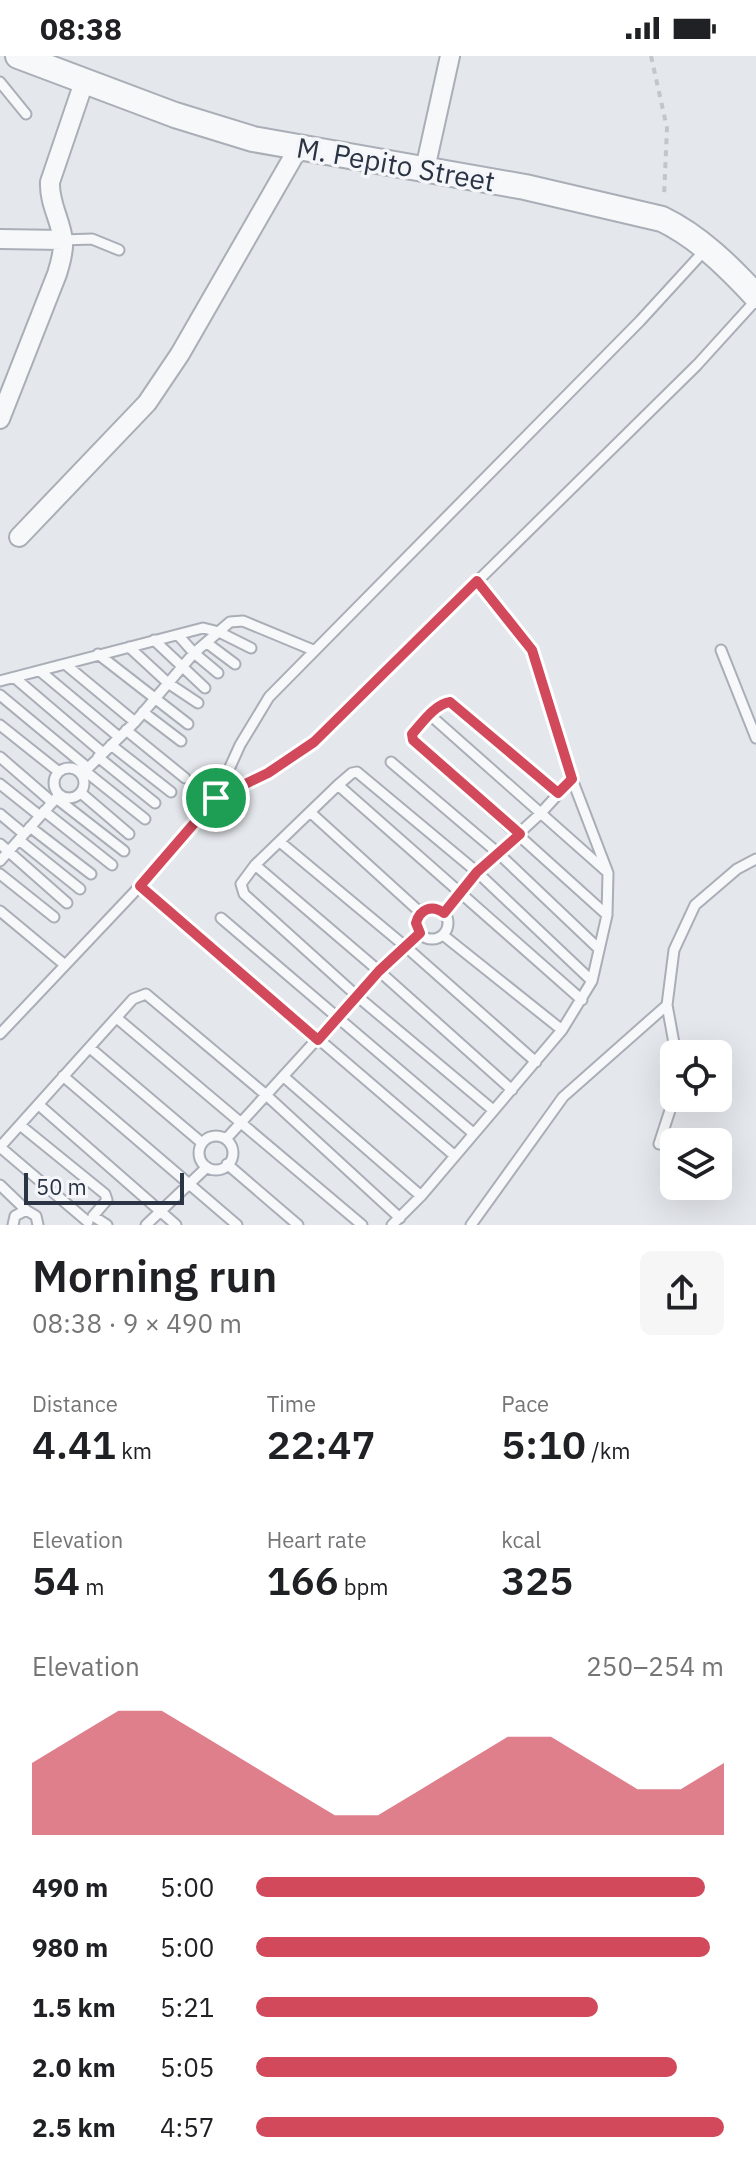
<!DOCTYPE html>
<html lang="en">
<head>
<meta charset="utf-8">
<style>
  :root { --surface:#fff; --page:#f6f6f6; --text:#202124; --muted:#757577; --accent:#d1495b }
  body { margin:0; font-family:"IBM Plex Sans",sans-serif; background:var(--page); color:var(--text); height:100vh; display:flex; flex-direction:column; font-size:30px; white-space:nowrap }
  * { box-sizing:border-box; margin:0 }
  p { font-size:26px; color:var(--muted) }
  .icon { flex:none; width:44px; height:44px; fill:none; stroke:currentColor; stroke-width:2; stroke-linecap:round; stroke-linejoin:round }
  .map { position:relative; height:1169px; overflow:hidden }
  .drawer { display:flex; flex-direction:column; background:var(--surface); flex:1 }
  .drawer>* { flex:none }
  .fabs { position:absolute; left:660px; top:984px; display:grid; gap:16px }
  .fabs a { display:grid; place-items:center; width:72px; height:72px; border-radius:12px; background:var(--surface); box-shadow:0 8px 32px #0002; font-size:40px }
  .scale { position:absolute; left:24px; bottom:20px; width:160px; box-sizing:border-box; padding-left:8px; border:4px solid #2b3445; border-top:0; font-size:22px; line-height:28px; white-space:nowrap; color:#2b3445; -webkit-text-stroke:6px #f4f6f9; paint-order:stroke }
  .pin { position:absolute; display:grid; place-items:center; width:68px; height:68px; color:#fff; margin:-34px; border:4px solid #fff; border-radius:50%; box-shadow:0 2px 8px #0007 }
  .round { display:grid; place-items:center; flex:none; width:84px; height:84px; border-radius:12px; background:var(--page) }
  .head { display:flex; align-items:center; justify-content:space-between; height:136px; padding:0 32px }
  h1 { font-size:44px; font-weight:600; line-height:60px }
  .stats { display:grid; grid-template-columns:repeat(3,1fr); gap:12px; height:136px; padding:8px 32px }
  .stats div { display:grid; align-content:center }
  .stats b { font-size:40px; font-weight:600 }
  .stats small { font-size:22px; font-weight:400 }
  .stats p { font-size:22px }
  .chart { height:224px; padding:16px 32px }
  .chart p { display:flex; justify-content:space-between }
  .chart svg { width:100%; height:144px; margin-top:8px; fill:var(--accent); opacity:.7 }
  ul { padding:0 32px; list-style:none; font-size:26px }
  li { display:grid; grid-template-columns:128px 96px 1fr; align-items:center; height:60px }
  li i { height:20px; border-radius:10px; background:var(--accent) }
  .status { display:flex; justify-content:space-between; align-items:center; height:56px; padding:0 40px; background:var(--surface); direction:ltr }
  .status svg { height:22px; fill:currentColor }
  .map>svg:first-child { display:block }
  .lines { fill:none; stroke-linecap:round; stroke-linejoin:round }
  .service-casing { stroke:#a9aeb7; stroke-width:13 }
  .minor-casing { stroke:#a9aeb7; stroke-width:22 }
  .tertiary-casing { stroke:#a9aeb7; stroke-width:28 }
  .path { stroke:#c2c5cb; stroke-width:4; stroke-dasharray:6 6; stroke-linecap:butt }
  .service { stroke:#f7f8fa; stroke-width:9 }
  .minor { stroke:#f7f8fa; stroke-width:18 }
  .tertiary { stroke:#f7f8fa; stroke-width:24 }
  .route-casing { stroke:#fff; stroke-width:16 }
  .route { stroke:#d1495b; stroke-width:10 }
  .labels { text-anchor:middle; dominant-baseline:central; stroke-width:7; stroke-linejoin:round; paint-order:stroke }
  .street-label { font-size:28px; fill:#2b3445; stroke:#f4f6f9 }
</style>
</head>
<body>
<div class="status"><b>08:38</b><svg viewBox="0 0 49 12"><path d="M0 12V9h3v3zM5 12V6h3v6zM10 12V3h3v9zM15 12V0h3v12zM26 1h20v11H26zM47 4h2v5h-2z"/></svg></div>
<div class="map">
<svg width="756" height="1169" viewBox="0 0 756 1169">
  <rect width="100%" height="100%" fill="#e4e7ec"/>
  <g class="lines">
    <!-- service casing -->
    <g class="service-casing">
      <path id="service" d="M0,26L26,58
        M63,184L92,183L119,194
        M705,194L640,265L269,641L240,689L216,742L268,717L314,686L697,309L756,244
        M178,579L194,597L218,617
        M154,584L205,632
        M207,587L235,608
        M129,591L168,627L198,647
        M721,594L756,682
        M98,598L188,668
        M65,608L135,666
        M40,615L119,681
        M15,622L103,697
        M0,625L203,572L219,576L251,592
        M0,639L88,712
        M143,656L181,685
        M430,659L606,815
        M0,669L59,716
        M126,674L185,722
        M111,689L171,736
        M0,701L52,746
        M98,701L155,747
        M391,706L498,797L599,893
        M54 727a15 15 0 1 1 30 0a15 15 0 1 1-30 0Z
        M85,715L145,763
        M82,718L135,666L194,597L230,566L243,565L313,594
        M0,728L40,760
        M338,729L582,944
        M81,737L129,778
        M558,737L450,646L441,648L412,678L413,684L607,859
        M56,742L124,795
        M44,755L112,809
        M310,756L421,857
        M0,758L24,778
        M30,771L91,818
        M19,784L80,833
        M280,786L406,891L536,1006
        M0,788L67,847
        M0,805L59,739
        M255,809L379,915L512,1034
        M0,818L54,861
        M140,830L455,1100
        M416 867a16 16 0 1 1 32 0a16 16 0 1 1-32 0Z
        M0,855L65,909
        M444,857L477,816L540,758L572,723
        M221,862L473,1077
        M443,879L562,974
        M118,963L362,1169
        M0,978L140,830L216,742
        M90,992L202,1087
        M676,998L667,949L674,894L695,849L737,813L756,803
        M63,1020L237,1169
        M284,1021L421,1140
        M39,1049L176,1169
        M493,1054L357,940L244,838L241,828L255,809L338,729L352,717L357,716L477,816L592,925
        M20,1069L105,1138L107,1144L93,1160L107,1169
        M199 1097a17 17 0 1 1 34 0a17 17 0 1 1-34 0Z
        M226,1083L379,915L420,877
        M659,1088L673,1045L674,1033
        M0,1091L133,943L146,938L265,1038L400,1162
        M0,1091L88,1166
        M227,1108L298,1169
        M0,1129L26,1154
        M13,1169L15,1160L26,1154L36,1160L38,1169
        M146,1169L207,1111
        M392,1169L421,1140L562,974L592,925L607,859L608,817L572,723L532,594L477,525
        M471,1169L563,1041L667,949"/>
    </g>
    <!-- minor casing -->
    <g class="minor-casing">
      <path id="minor" d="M425,113L450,0
        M0,183L63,184
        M0,363L57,218C60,208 64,196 63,185C61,164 49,148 50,126L84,26
        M19,481L147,347L180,298L299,91"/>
    </g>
    <!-- tertiary casing -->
    <g class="tertiary-casing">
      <path id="tertiary" d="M18,0L175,59L253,83L525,131L662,163C699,181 728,210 756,240"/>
    </g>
    <!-- path -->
    <path class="path" d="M651,0L667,72L664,141"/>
    <!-- service -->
    <use href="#service" class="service"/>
    <!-- minor -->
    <use href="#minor" class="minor"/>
    <!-- tertiary -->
    <use href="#tertiary" class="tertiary"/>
  </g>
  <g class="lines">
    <!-- route casing -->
    <g class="route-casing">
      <path id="route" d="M477,525L532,594L572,723L558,737L450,646C435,648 422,667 412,678L413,684L520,778L477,816L444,857C432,848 420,853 416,867L420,877L379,915L318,984L140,830L216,742L268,717L314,686Z"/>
    </g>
    <!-- route -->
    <use href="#route" class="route"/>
  </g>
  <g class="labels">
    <!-- street labels -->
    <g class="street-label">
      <text transform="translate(396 108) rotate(10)">M. Pepito Street</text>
    </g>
  </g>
</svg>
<div class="fabs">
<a><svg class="icon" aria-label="locate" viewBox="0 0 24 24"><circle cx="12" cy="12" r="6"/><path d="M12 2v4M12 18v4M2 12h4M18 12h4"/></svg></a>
<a><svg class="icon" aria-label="layers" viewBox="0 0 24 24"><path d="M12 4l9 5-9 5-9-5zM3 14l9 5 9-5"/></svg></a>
</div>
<div class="scale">50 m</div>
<div class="pin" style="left:216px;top:742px;background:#1e9e55"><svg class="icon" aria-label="arrive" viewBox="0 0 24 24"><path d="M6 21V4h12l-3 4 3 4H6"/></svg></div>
</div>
<section class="drawer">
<div class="head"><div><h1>Morning run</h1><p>08:38 · 9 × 490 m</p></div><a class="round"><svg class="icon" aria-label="share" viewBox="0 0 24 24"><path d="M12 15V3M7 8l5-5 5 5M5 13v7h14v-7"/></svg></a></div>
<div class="stats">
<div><p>Distance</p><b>4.41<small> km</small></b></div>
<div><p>Time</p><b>22:47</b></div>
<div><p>Pace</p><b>5:10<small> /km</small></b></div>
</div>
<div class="stats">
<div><p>Elevation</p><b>54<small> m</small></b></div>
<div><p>Heart rate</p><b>166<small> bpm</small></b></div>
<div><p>kcal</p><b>325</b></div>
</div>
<div class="chart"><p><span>Elevation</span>250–254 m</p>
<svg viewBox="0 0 160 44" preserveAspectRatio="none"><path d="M0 44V22L10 14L20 6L30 6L40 14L50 22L60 30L70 38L80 38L90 30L100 22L110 14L120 14L130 22L140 30L150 30L160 22V44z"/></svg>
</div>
<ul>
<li><b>490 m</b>5:00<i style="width:96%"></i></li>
<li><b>980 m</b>5:00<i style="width:97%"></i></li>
<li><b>1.5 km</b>5:21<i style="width:73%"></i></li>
<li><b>2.0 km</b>5:05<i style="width:90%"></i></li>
<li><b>2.5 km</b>4:57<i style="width:100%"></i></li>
</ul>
</section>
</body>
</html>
